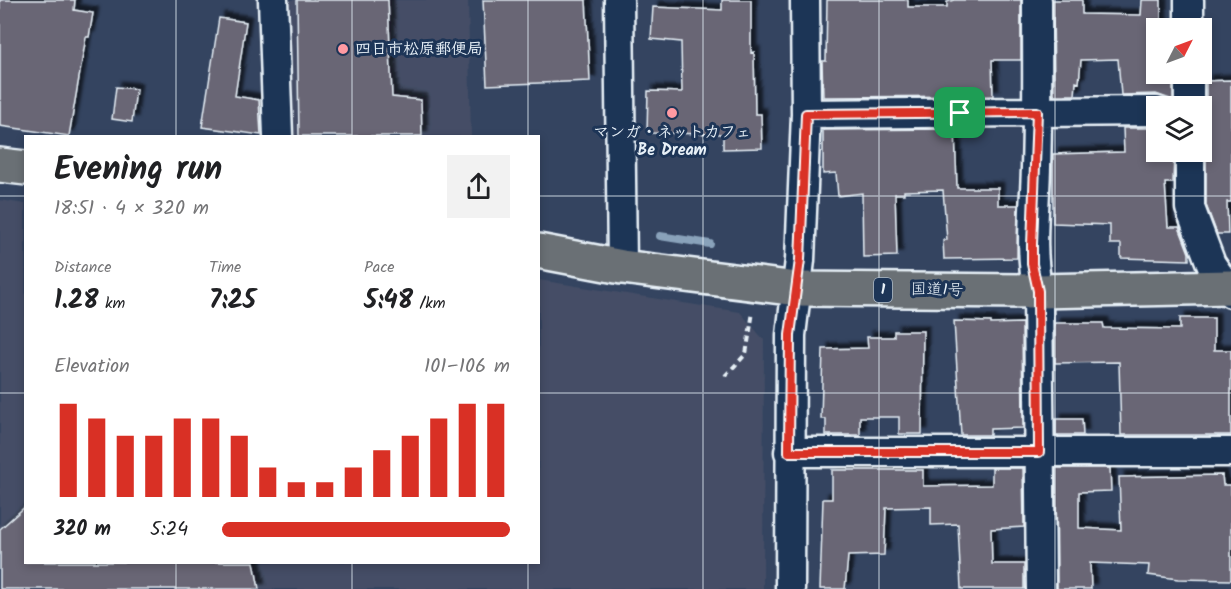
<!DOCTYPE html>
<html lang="en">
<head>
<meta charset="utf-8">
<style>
  :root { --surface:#fff; --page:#f2f2f2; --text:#202124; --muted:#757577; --accent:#d93025 }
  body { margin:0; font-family:Kalam,"Klee One",sans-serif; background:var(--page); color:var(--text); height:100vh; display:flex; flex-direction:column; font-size:22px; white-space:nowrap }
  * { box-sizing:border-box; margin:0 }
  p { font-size:20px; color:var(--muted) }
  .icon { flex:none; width:33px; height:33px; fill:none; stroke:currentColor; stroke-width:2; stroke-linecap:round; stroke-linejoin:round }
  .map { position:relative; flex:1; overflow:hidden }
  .sheet { position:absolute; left:24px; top:135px; width:516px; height:429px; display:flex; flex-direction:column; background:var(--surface); border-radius:0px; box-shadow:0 3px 9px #0003 }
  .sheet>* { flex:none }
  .needle { width:39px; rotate:48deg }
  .fabs { position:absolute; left:1146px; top:18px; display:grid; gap:12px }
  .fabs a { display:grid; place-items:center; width:66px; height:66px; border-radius:0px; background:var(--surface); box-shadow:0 3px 9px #0003; font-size:30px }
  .pin { position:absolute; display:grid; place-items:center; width:51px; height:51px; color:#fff; margin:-26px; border-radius:12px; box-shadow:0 3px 9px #0006 }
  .round { display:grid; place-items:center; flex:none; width:63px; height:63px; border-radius:0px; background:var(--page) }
  .summary { display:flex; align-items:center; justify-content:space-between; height:102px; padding:0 30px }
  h1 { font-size:33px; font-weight:700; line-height:45px }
  .metrics { display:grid; grid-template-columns:repeat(3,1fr); gap:9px; height:102px; padding:6px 30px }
  .metrics div { display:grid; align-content:center }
  .metrics b { font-size:26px; font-weight:700 }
  .metrics small { font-size:16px; font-weight:400 }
  .metrics p { font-size:16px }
  .chart { height:168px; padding:12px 30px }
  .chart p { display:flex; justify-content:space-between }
  .chart svg { width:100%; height:108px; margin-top:6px; stroke:var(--accent); stroke-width:6 }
  ul { padding:0 30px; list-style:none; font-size:20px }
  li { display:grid; grid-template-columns:96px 72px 1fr; align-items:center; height:45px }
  li i { height:15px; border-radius:8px; background:var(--accent) }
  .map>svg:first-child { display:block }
  .built { fill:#444e66 }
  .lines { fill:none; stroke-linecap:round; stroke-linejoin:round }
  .stream { stroke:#89a2ba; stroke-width:8 }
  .building { fill:#696674; stroke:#e8f1f8; stroke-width:1.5; filter:url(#shadow) }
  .minor-casing { stroke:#e8f1f8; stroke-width:33 }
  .highway-casing { stroke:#e8f1f8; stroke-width:38 }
  .path { stroke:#e8f1f8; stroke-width:4; stroke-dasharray:6 4.5; stroke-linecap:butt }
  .minor { stroke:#1d3557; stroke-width:28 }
  .highway { stroke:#6a7074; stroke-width:33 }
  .route-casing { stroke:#fff; stroke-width:12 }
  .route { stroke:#d93025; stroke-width:8 }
  .grid { fill:none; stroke:#e8f1f8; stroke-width:1.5; stroke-opacity:0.55 }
  .poi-dot { fill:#ff9aa2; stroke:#1d3557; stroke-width:2 }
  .labels { text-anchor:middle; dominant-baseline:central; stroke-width:6; stroke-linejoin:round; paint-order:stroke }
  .shield { fill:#1d3557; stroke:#abb9c8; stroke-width:1.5 }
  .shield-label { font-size:15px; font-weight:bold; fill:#e8f1f8 }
  .poi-label { font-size:16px; font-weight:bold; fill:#e8f1f8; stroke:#1d3557; text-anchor:start }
  .street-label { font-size:16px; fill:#e8f1f8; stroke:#1d3557 }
</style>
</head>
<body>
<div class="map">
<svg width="1231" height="589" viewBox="0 0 1231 589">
  <defs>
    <filter id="shadow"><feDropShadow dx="5.5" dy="-5.5" stdDeviation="1.5" flood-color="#0009"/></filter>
  </defs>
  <rect width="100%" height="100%" fill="#344460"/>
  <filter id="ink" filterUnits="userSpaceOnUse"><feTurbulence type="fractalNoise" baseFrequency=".0167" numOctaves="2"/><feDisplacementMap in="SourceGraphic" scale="12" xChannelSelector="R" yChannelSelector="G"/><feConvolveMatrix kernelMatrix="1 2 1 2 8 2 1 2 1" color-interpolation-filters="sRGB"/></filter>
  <g filter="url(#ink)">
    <!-- built -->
    <path class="built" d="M286,0H468L471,136H291Z
      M0,200L25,204L26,562H538L539,280L740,312L764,340L763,589H0Z"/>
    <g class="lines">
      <!-- stream -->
      <path class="stream" d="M660,236L710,244"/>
    </g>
    <!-- building -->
    <path class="building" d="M0,0H75L74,10L93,13L89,37H86L69,136L0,126Z
      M297,0H388L392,97L421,100L422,136H299Z
      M483,0H586L590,81L487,85Z
      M722,0H751V53L754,52L755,114H761L762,148L723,149V134L647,133L648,91L682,92L681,42L651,39L653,7L722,10Z
      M827,0H908V7H947V2L954,0H1021V60H992L993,96L823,97L822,61H826Z
      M1053,0H1082V14L1141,15L1142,0H1161V28H1156V79H1173V100L1156,94L1121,95L1118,59L1081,60L1079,83L1076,82L1075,95H1054Z
      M219,18L246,22L235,96L259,100L261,135L202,127Z
      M1231,80V202H1227L1228,234H1217L1206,205V152L1203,142L1202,116L1206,106V81Z
      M116,87L136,89L132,122L112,119Z
      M1156,128V152H1174L1173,183H1165L1168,227H1179L1189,253V260L1121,258V244H1110V225L1053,223V154L1124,152L1123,128Z
      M955,129L957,188H998V205H1018L1017,258L944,259L943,240H947L943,190L904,191V194H895L897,256L863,257L862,193L838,196L836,173L823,174V130Z
      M1180,318H1214V350H1231V435H1121L1119,362L1055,363V323H1103L1104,328L1180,329Z
      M954,321L991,322V324L1022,323L1023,428L990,429V435H961Z
      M894,331H923L922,434H899V417H860V435H826V419H821L823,349L868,348L867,337H894Z
      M1056,419H1082L1083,435H1056Z
      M992,468H1023L1024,527L991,529L992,564H1024V589H961L958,524L931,525V507L886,508L884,555L848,556L845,589H820L823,499H832V470H923V486L992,485Z
      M1056,468H1110L1111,491L1079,492V528L1121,530L1119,477L1222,475L1223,485H1231V580L1178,579L1148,575L1149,565L1090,563L1091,589H1057Z
      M26,506V562H254L259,589H0V529Z"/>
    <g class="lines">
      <!-- minor casing -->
      <g class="minor-casing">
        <path id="minor" d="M273,0L278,136
          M619,0L622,267
          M1037,0C1037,56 1038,111 1036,167C1035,209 1029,249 1038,291L1041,589
          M1189,28V0
          M1189,106V74
          M806,114L1156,111
          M1190,152V208L1211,264L1231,293
          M789,452H1231
          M790,589L791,335L800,260L806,114L805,0"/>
      </g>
      <!-- highway casing -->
      <g class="highway-casing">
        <path id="highway" d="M0,165L26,168
          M538,251L622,267L797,289L1038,291L1231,287"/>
      </g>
      <!-- path -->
      <path class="path" d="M725,376L746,354L753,312"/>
      <!-- minor -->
      <use href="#minor" class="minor"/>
      <!-- highway -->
      <use href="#highway" class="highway"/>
    </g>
  </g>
  <g class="lines" filter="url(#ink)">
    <!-- route casing -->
    <g class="route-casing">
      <path id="route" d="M1037,112L1032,245V264L1038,291L1039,452H789L790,335L800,260L806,114Z"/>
    </g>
    <!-- route -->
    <use href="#route" class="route"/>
  </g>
  <!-- grid -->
  <path class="grid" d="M176,0V136M352,0V136M528,0V136M703,0V589M879,0V589M1055,0V589M0,196H26M538,196H1231M0,393H26M538,393H1231M176,562V589M352,562V589M528,562V589"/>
  <!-- markers -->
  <g class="poi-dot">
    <circle cx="343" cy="49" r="6"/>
    <circle cx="672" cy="113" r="6"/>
  </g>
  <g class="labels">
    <!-- shield labels -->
    <rect class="shield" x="874" y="278" width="18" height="24" rx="4.5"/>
    <g class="shield-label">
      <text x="883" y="290">1</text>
    </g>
    <!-- poi labels -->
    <g class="poi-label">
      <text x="355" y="49">四日市松原郵便局</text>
      <text x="672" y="132" text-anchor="middle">マンガ・ネットカフェ<tspan x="672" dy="18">Be Dream</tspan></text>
    </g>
    <!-- street labels -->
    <g class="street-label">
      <text transform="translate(937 290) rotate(1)">国道1号</text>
    </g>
  </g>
</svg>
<div class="fabs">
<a><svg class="needle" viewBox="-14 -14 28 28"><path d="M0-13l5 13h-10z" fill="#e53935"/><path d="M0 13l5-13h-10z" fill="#757577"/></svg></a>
<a><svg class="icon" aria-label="layers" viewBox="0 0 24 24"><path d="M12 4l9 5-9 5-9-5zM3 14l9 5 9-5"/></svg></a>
</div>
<div class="pin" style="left:960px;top:113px;background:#1e9e55"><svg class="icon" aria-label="arrive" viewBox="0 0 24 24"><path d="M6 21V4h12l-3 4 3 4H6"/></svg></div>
<section class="sheet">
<div class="summary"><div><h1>Evening run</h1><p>18:51 · 4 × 320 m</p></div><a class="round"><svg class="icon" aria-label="share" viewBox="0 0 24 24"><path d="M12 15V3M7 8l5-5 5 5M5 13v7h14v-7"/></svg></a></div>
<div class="metrics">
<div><p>Distance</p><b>1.28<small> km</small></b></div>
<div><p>Time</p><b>7:25</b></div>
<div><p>Pace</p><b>5:48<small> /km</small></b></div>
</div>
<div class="chart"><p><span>Elevation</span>101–106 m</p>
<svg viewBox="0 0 160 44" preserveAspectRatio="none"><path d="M5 44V6M15 44V12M25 44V19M35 44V19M45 44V12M55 44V12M65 44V19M75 44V32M85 44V38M95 44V38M105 44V32M115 44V25M125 44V19M135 44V12M145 44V6M155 44V6"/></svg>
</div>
<ul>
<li><b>320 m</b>5:24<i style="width:100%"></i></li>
</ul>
</section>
</div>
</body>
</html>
